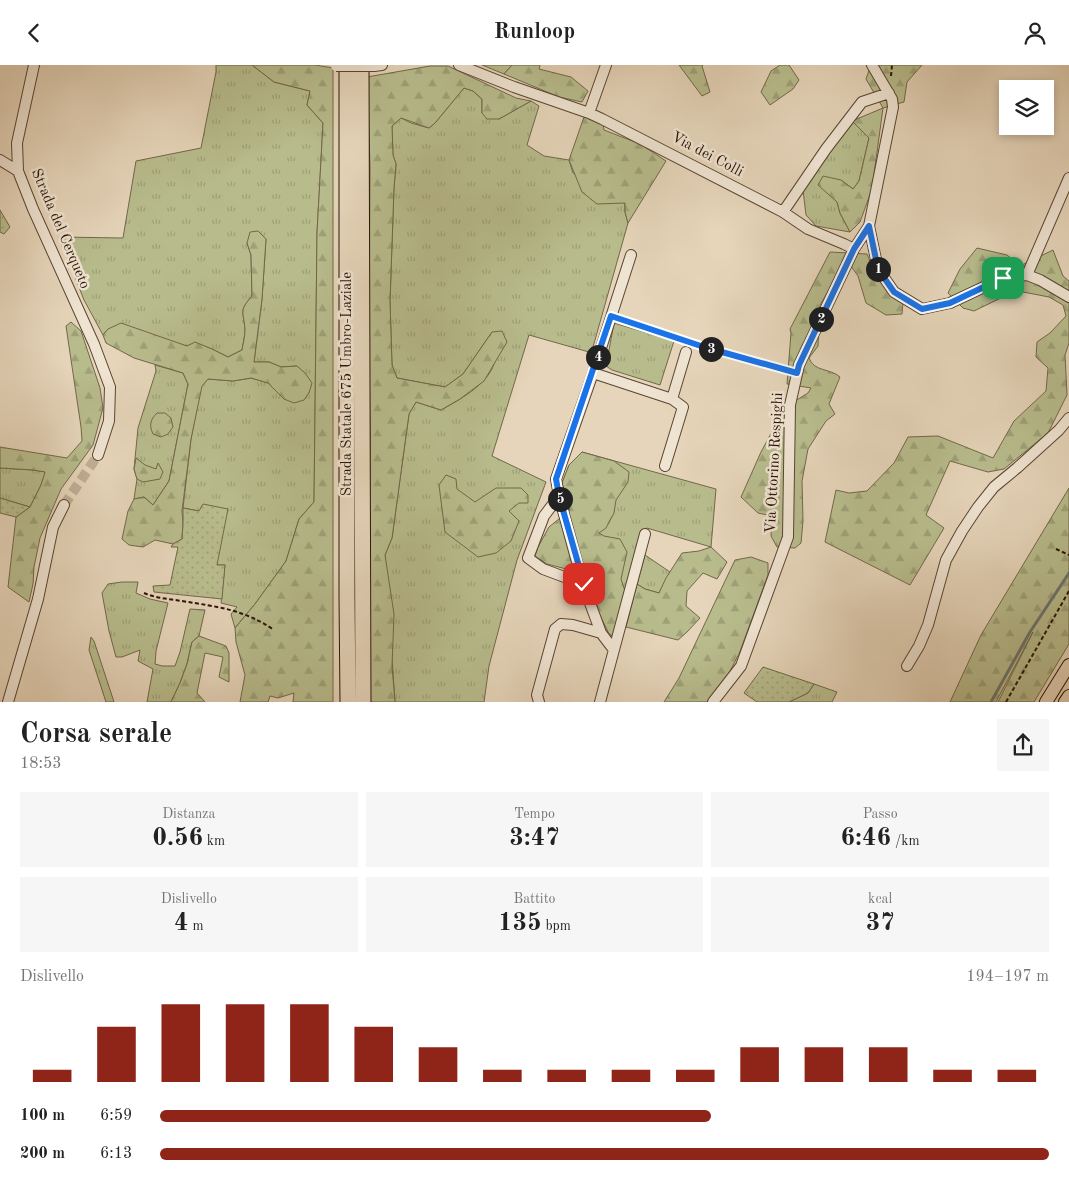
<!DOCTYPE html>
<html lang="it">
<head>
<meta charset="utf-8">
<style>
  :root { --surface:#fff; --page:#f6f6f6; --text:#222; --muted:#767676; --accent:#8f2418 }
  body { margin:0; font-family:"Old Standard TT",serif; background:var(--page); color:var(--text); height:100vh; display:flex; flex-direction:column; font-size:19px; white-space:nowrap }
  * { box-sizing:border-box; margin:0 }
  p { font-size:16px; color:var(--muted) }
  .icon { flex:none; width:28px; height:28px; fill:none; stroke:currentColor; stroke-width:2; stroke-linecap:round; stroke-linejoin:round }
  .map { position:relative; height:637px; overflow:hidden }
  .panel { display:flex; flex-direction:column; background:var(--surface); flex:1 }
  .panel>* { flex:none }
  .tools { position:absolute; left:999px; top:15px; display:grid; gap:10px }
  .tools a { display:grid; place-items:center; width:55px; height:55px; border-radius:0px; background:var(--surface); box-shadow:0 2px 8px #0003; font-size:25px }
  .pin { position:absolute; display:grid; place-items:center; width:42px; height:42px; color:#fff; margin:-21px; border-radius:10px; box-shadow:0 2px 8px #0006 }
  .km { position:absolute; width:25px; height:25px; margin:-12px; border-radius:50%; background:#222; color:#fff; font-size:14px; line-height:25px; text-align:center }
  .round { display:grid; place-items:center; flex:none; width:52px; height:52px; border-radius:0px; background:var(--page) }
  .overview { display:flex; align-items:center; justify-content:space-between; height:85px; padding:0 20px }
  h1 { font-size:28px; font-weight:700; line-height:38px }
  .metrics { display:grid; grid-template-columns:repeat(3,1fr); gap:8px; height:85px; padding:5px 20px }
  .metrics div { display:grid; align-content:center; border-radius:0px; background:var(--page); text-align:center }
  .metrics b { font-size:25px; font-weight:700 }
  .metrics small { font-size:14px; font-weight:400 }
  .metrics p { font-size:14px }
  .chart { height:140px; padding:10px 20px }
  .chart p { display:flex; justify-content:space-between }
  .chart svg { width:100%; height:90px; margin-top:5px; stroke:var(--accent); stroke-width:6 }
  ul { padding:0 20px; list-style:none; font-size:16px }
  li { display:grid; grid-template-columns:80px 60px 1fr; align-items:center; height:38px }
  li i { height:12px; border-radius:6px; background:var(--accent) }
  header { display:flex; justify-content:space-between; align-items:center; height:65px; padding:0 20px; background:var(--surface); font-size:22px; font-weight:700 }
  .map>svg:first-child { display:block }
  .grass { fill:url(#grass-tufts); stroke:#726849 }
  .forest { fill:url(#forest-firs); stroke:#726849 }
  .garden { fill:url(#garden-dots); stroke:#726849 }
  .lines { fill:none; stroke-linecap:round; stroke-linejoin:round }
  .stream { stroke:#6c7570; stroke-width:3 }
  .minor-tunnel { stroke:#c1ae96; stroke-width:10; stroke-dasharray:10 5; stroke-linecap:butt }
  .minor-casing { stroke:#5a4432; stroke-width:12 }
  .major-casing { stroke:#2b1305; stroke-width:14 }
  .highway-casing { stroke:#2b1305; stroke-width:17 }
  .path { stroke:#2b1305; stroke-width:2; stroke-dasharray:4 2.5; stroke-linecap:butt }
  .minor { stroke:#efe4d2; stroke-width:10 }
  .major { stroke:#e6d5ba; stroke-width:12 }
  .highway { stroke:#e6d5ba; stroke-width:15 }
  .minor-bridge-casing { stroke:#5a4432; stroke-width:12; stroke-linecap:butt }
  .minor-bridge { stroke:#efe4d2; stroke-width:10 }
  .route-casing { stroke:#fff; stroke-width:10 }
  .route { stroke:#1a73e8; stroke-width:6 }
  .labels { text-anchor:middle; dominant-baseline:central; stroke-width:5; stroke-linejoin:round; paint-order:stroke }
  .street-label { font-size:15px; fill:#2b1305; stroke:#efe4d2 }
</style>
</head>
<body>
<header><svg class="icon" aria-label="back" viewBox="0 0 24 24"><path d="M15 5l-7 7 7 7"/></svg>Runloop<svg class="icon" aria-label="person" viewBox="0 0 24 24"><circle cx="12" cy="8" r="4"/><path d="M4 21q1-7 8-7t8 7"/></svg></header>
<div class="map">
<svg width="1069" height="637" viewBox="0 0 1069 637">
  <defs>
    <pattern id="grass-tufts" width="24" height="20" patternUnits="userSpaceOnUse" patternTransform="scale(1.25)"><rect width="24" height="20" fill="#b8bc8d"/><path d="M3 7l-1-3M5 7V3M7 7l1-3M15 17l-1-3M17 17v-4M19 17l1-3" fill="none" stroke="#9ea178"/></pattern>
    <pattern id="forest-firs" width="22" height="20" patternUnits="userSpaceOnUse" patternTransform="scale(1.25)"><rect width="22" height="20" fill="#b8bc8d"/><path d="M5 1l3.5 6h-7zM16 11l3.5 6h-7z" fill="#9ea178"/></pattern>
    <pattern id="garden-dots" width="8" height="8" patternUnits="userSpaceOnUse" patternTransform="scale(1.25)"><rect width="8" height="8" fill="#b8bc8d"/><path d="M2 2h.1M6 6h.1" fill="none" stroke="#9ea178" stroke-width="1.8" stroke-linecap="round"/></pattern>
  </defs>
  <rect width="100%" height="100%" fill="#e6d5ba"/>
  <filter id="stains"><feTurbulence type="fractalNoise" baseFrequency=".004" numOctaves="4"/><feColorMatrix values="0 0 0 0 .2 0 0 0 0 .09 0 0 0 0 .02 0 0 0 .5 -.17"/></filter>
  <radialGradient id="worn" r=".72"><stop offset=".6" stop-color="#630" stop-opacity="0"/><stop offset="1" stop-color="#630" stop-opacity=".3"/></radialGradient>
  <!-- grass -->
  <path class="grass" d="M216,0H252L274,17L310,26L307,40L323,58L317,168L314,437L299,454L286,496L255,539L235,563L231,549L237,542L221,538L225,500H217L199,446L183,443L191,374L201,321L208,314L233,316L251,313L268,318L284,334L297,301L281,302L269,297H254L262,234L266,174L247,178L251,190L252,231C238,247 244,246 245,265C245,271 243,279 242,285L228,292L212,284L195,278L187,281L108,264L103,270L84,235L59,172L123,173L136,96L201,83L216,7Z
    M482,0H512L504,9Z
    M464,23L473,26L482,34V48L499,54L531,36L539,41L527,80L544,91L569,95L573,108L625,138V147L628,158L593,282L589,287L529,270L492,391L546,417L517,495L489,601L484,637H395L385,490L392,473L409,349L416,337L441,345C459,335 487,320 494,299C496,292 493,275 492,267L463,309L445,322L397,313L392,300L390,236L394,123L396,99L393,90L392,61L401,53L411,58L429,63L435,58Z
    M852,56L869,73L859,116L853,124L841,115L837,137L840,148L850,167L816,161L806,150L803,125L814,108Z
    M614,258L674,276L660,320L612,305L606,301Z
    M155,300L183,308L188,319L169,416L153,440L144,432L134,434L137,414L134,404L138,363L156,306Z
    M582,387L716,424L711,482L647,463L641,467L613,571L609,569L598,546L562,418L569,400Z
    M0,403L33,405L46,407L41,420L30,442L0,433Z
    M645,490L670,507L659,528L645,524L637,519Z
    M122,517H138L136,528L150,534L168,538L156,586L155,599L162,601H175L180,587L190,544L205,545L199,571L192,577L187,599L180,618L171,637H147L153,604L138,596L140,585L122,592H116L109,566L102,528L108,519Z
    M91,572L94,576L114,637H106L89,585Z
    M814,619L837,627L832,637H789L808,628Z"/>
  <!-- forest -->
  <path class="forest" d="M252,0H315L333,3V637H293L294,628L278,633L270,631L268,637H240L245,610L236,577L235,563L255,539L286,496L299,454L314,437L317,168L323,58L307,40L310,26L274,17Z
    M512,0H540L539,4L571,12L588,26L582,37L559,32L504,9Z
    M679,0H703L702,1L710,27L702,31Z
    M780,0H789L799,15L793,24L770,40L761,27L771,6Z
    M871,0H922L907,17L904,37L883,43L872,124L860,157L850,167L840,148L837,137L818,120L823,111L841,115L853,124L859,116L869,73L852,56L883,43L866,14Z
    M430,1H448L516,33L531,36L499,54H487L482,48V34L473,26L464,23L435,58L429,63L401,53L392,61L393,90L396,99L394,123L390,236L392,300L397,313L445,322L463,309L492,267L502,266L507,277L484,316L460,334L441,345L416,337L409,349L392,473L385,490L394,549L392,601L395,637H368L370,370L369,291L370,101L367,12Z
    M584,52L603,59L604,65L640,79L666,96L628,158L625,147V138L597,139L582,127L569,95Z
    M258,166L266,174L262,234L254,297H269L281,302L297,301L305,308L312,318L309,328L304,335L294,338L284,334L268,318L251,313L233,316L208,314L202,321L191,374L182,446L183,459L182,474L173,479L155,475L143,482L129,480L122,474L128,446L134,434L144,432L153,440L169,416L188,319L183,308L134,293L106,278L103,270L108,264L121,258L187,281L195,277L212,284L228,292L242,285C243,279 245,271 245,265C244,246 238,247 252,231L251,190L247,178L250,167Z
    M977,183L1007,190L1020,201L1053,185L1063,211L1069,216V278L1065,290L1067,330L1048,368L1004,404L988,407L950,396L926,450L944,463L910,520L825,477L836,425L849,428L867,426L894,398L908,372L938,371L993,393L1014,356L1046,326L1048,303L1036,292L1037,277L1050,268L1066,251L1063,240L1049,232L1023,227L1009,229L974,246L963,243L948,228L960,204Z
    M830,187L867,189L877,212L903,237L902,249L886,250L866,238L858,211L851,201L837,211L820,240L818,281L809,293C814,307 830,303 840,312L829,339L835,349L826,356L808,384L802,416L803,456L801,478L795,483L777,482L771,471L772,451L758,448L741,432L761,387L775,361L795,336L808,328L811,323L787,319L791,268L790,264Z
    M71,257L81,266L100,323L103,343L93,380L61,424L40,473L34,502L33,519L29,537L8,522L16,452L30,442L41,420L45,407L33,405L0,403V382L67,393L82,376L81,362L66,261Z
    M165,348L171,353L173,362L168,369L161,372L153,369C149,360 150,355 157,348Z
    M582,387L614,396L629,407L628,417L616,435L614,448L606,463L599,468L604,471L620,474L627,487L621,514L625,526L613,571L609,569L598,546L585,501L570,505L547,499L535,491L538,482L549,462L570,445L562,418L569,400Z
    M136,393L145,400L156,404L158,398L163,407L160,414L143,417L137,414L134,404Z
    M446,410L456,414L457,424L475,437L496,423H521L528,430V438H519L509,446L519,456L511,476L496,488L478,492L445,467L439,420Z
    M1069,423V579L1034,637H998L1033,567L996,637H950L981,570Z
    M711,482L727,497L717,514L703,508L687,526L686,541L700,553L687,567L678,575L626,562L637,519L645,524L659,528L666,513L682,488L699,486Z
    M751,492L768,498V510L739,589L729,608L707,637H664L679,613L735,495Z
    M199,571L226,581L229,588V617L219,612L223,592L205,588L197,628L205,637H171L180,618L187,599L192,577Z"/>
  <!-- garden -->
  <path class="garden" d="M0,145L10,162L4,169L0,167Z
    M0,433L30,442L16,452L0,448Z
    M203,439L228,444L217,500H225L222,534L154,527L153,521L170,520L178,482H171L173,479L182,474L183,459V443L199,446Z
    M763,602L814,619L808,628L789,637H757L744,628Z"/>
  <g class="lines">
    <!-- stream -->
    <path class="stream" d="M991,637L1030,567L1069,508"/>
    <!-- minor-tunnel -->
    <path class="minor-tunnel" d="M64,440L98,390"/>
    <!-- minor casing -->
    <g class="minor-casing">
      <path id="minor" d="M34,0L17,78L18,106L33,144L94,279L110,322L109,356L98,390
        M459,0L514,22L589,48L602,54L783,147L808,164L844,179L854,184
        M374,1L382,0
        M589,48L606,0
        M0,95L18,106
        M783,147L826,84L862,37L889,28
        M869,161L878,204L894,227L922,244L950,238L1003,213L1027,210L1040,215L1069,232
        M1027,210L1069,113
        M593,308L672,334L686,287
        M665,401L683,342L672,334
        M559,431L544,451L528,493L543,504L583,519
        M614,585L601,568L583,519L559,431L556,414L593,308L631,190
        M907,601L919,581L928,560L946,495L962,466L978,442L994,422L1017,403L1059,365L1069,353
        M8,637L38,534L53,462L64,440
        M539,637L537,630L555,564L561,559L573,560L601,568
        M600,637L645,469
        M713,637L741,601L788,472L790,340L799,300L854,184L869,161L893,42L892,34L872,0"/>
    </g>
    <!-- major casing -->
    <g class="major-casing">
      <path id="major" d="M1046,637L1069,600
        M1065,637L1069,631"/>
    </g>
    <!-- highway casing -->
    <g class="highway-casing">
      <path id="highway" d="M347,0V530L348,637
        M361,0L363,637"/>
    </g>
    <!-- path -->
    <path class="path" d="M891,11L892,0
      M620,254L687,277
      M691,278L788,306
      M1056,484L1069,490
      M144,528C155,533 169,534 182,536C218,542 243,544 274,565
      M1006,637L1069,526"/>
    <!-- minor -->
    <use href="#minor" class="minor"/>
    <!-- major -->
    <use href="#major" class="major"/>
    <!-- highway -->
    <use href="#highway" class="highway"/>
    <!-- minor-bridge casing -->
    <g class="minor-bridge-casing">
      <path id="minor-bridge" d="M336,1H374"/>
    </g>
    <!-- minor-bridge -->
    <use href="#minor-bridge" class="minor-bridge"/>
  </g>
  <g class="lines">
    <!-- route casing -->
    <g class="route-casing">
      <path id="route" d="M584,519L559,431L556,414L611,251L704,282L797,308L799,300L854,184L869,161L878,204L894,227L922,244L950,238L1003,213"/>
    </g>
    <!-- route -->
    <use href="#route" class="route"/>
  </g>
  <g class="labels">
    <!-- street labels -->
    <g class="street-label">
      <text transform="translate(707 90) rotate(28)">Via dei Colli</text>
      <text transform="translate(60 164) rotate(67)">Strada del Cerqueto</text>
      <text transform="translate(347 319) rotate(-90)">Strada Statale 675 Umbro-Laziale</text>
      <text transform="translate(775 398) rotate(-87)">Via Ottorino Respighi</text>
    </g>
  </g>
  <rect width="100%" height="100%" filter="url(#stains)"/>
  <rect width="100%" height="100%" fill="url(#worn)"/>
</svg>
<div class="tools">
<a><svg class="icon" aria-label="layers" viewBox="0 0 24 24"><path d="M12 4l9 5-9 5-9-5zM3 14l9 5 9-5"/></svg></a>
</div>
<div class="pin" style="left:1003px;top:213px;background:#1e9e55"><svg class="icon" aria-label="arrive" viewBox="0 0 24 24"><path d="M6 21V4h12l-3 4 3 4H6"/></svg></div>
<div class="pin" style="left:584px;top:519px;background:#d93025"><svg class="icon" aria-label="check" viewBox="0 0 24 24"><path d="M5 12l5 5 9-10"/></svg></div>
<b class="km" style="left:878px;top:204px">1</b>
<b class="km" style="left:821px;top:254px">2</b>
<b class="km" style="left:711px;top:284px">3</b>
<b class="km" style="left:598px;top:292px">4</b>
<b class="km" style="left:560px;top:434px">5</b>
</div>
<section class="panel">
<div class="overview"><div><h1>Corsa serale</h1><p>18:53</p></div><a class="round"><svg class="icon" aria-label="share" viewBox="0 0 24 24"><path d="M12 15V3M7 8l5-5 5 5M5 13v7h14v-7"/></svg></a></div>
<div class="metrics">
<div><p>Distanza</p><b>0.56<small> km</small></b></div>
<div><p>Tempo</p><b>3:47</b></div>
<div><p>Passo</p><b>6:46<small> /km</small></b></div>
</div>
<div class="metrics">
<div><p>Dislivello</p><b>4<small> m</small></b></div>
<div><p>Battito</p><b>135<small> bpm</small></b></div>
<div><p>kcal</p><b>37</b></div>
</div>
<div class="chart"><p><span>Dislivello</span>194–197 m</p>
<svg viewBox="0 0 160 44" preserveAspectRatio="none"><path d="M5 44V38M15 44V17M25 44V6M35 44V6M45 44V6M55 44V17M65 44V27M75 44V38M85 44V38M95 44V38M105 44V38M115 44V27M125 44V27M135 44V27M145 44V38M155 44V38"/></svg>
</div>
<ul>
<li><b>100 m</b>6:59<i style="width:62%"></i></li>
<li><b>200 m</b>6:13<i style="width:100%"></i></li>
</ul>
</section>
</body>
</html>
